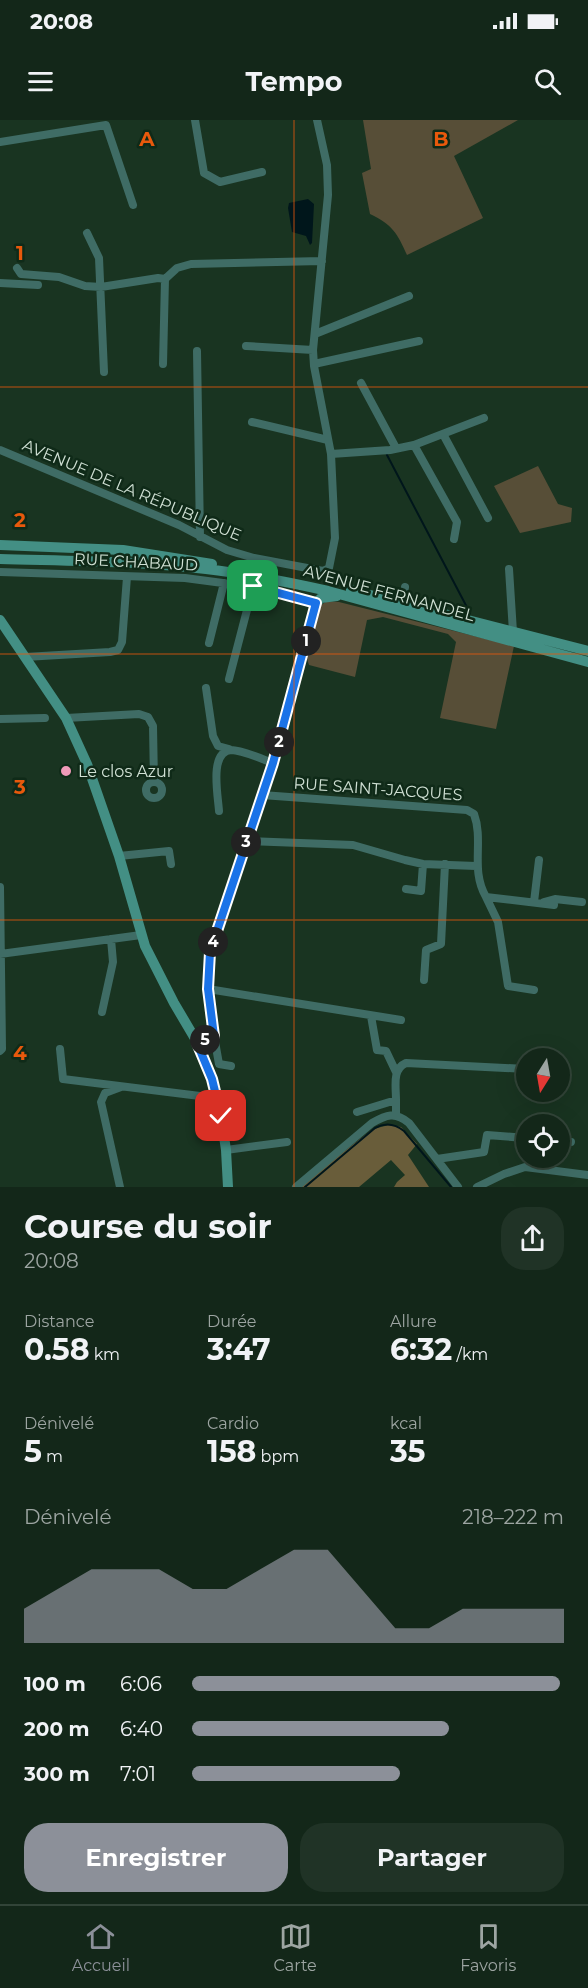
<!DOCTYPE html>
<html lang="fr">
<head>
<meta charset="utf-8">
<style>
  :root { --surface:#132719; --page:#203326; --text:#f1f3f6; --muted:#9da5a2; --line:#324438; --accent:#8c9099 }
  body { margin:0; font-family:Montserrat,sans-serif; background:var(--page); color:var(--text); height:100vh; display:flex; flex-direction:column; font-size:22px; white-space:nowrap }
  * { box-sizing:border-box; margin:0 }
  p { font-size:20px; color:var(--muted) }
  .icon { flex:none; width:33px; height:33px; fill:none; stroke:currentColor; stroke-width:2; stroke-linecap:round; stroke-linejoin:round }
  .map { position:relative; height:1067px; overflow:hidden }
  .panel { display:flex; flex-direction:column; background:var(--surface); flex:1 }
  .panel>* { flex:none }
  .needle { width:39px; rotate:191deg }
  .buttons { position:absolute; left:516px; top:928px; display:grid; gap:12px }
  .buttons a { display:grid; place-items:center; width:54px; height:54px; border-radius:50%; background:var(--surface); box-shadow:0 6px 24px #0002,0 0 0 2px var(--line); font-size:30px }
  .pin { position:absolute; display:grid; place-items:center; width:51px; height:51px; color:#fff; margin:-26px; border-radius:12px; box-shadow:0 3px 9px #0006 }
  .km { position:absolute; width:30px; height:30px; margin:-15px; border-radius:50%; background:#222; color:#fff; font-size:16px; line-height:30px; text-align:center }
  .round { display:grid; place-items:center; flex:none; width:63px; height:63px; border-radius:24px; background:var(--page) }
  .overview { display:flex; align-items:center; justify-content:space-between; height:102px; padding:0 24px }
  h1 { font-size:33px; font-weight:700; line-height:45px }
  .figures { display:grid; grid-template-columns:repeat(3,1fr); gap:9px; height:102px; padding:6px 24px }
  .figures div { display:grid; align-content:center }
  .figures b { font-size:30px; font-weight:700 }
  .figures small { font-size:16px; font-weight:400 }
  .figures p { font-size:16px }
  .chart { height:168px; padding:12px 24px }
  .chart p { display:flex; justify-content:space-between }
  .chart svg { width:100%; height:108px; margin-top:6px; fill:var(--accent); opacity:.7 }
  .action { display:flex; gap:12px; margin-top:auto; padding:12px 24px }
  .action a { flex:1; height:69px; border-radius:24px; background:var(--accent); color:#fff; font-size:24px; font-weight:700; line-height:69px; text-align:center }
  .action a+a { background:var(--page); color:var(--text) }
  ul { padding:0 24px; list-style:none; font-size:20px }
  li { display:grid; grid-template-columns:96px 72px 1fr; align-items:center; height:45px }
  li i { height:15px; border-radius:8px; background:var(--accent) }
  .status { display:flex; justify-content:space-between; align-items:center; height:42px; padding:0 30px; background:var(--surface); direction:ltr }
  .status svg { height:16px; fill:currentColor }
  header { display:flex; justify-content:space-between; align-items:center; height:78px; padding:0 24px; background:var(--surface); font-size:27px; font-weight:700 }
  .menu { display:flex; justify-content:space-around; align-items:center; height:84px; border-top:2px solid var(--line); background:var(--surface); font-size:16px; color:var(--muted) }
  .menu a { display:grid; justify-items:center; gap:3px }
  .menu .current { color:var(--accent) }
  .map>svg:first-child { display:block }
  .green { fill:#574e37 }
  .forest { fill:#695d3a }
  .water { fill:#00161b }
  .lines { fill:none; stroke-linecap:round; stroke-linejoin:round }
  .stream { stroke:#00161b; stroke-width:2 }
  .street { stroke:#3f6c65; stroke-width:8 }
  .secondary { stroke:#438f84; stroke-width:10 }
  .route-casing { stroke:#fff; stroke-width:12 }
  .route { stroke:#1a73e8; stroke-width:8 }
  .grid { fill:none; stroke:#e8590c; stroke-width:1.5; stroke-opacity:0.55 }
  .poi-dot { fill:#ef9ab9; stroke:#0f2a18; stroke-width:2 }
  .labels { text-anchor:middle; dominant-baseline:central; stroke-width:5; stroke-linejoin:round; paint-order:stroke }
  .street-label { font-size:16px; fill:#d1e1d5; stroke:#0f2a18 }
  .poi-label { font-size:16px; fill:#d1e1d5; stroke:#0f2a18; text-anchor:start }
  .grid-label { font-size:20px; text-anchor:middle; font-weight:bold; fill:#e8590c; stroke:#0f2a18; stroke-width:5; stroke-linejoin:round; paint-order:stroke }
</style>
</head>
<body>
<div class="status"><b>20:08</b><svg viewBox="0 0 49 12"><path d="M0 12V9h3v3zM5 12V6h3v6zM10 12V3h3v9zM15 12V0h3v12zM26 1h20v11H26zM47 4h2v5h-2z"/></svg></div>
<header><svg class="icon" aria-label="menu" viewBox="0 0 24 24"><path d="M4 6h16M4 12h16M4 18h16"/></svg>Tempo<svg class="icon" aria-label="search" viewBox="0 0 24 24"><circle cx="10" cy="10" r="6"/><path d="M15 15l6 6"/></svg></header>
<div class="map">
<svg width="588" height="1067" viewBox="0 0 588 1067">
  <rect width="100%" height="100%" fill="#193421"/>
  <!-- green -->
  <path class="green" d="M363,0H518L454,36L483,98L407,135C397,113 393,105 370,94L362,53L371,49Z
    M538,346L558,384L572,388L571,402L520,413L494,366Z
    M327,481L339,482L514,526L496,609L440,598L456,522L448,514L383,497L367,500L355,557L309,545L307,539L321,485Z"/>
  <!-- forest -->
  <path class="forest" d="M389,1005L401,1007L417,1024L408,1035L429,1067H394L397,1062L405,1055L391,1040L359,1067H298L373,1009Z"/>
  <!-- water -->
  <path class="water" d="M308,79L314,84L312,123L310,125L306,116L292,112L288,88L289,83Z"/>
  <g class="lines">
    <!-- stream -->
    <path class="stream" d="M387,335L470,493
      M305,1067L375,1008C386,1002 395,1004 404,1011L451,1067"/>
    <!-- street -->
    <path class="street" d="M195,0L204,53L220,62L262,52
      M0,22L106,5L133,85
      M87,113L99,138L104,252
      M17,148L21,154L59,157L85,166L101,167L158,158L165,159L177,148L191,144L322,141
      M0,163L38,165
      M315,214L409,176
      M246,226L313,230
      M197,231L200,417
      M163,244L165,159
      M314,244L419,221
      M361,263L396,328
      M252,302L328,320
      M443,314L488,398
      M414,325L457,402L454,419
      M0,330L179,405L227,430L254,438L323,451L329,448L335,418L331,334L314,246L313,230L328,75L327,45L317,0
      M331,334L390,330L414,325L484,298
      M509,449L513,512
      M0,452L185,458L253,467L316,483L273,643L210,832L208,869L214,916L197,923
      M403,483L405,467
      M209,523L224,463
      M25,537L110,532L118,530L122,522L127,457
      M229,559L253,467
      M206,568L213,616L218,626L229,629
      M66,598L139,594L148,597L153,606L154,662
      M0,599L45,598
      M146 670a8 8 0 1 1 16 0a8 8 0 1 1-16 0Z
      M262,675L467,690L474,694C484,721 470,750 486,777L554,785
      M219,691C218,675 209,632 231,630C242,630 262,639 273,643
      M246,721L353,725L405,740L423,744L476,746
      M119,736L169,731L171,744
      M0,767L2,929L0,931
      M406,769L421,771L423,744
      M486,777L498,802L508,866L534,870
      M534,782L539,740
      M544,782L555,779L582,782
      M0,834L141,815
      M424,860L426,830L441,824L445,744
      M208,869L401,900
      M102,892L113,842L111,819
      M371,896L377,930L386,931L396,952
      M214,916L219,944L231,946
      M60,929L63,959L216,978
      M396,980C396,966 392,949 406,943L526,949
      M357,992L396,980V995
      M560,1021L571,1022
      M226,1030L287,1022
      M437,1039L484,1032L487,1015L526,1018
      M120,1067L101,982L105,973L121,967
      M296,1067L372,1003C386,995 395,991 409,1003L458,1067
      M477,1067L504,1054L525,1047L588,1055"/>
    <!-- secondary -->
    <path class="secondary" d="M0,425L123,430L212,444
      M0,439C69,441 138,441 206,449C247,454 288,462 328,471L588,542
      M351,470L588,531
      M316,483L321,478L337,476
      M0,500L66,598L87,644L119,736L145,826L174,883L197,922L212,959L221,996L226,1030L228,1067"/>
  </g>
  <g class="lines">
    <!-- route casing -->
    <g class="route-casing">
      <path id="route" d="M221,996L212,959L197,923L214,916L208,869L210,832L273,643L316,483L253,466"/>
    </g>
    <!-- route -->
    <use href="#route" class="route"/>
  </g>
  <!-- grid -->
  <path class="grid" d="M294,0V1067M0,267H588M0,534H588M0,800H588"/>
  <!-- markers -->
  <circle class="poi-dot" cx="66" cy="651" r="6"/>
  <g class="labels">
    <!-- street labels -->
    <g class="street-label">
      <text transform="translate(132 370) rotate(23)">AVENUE DE LA RÉPUBLIQUE</text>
      <text transform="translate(136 442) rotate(3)">RUE CHABAUD</text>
      <text transform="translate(389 473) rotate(15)">AVENUE FERNANDEL</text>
      <text transform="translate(378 669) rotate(4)">RUE SAINT-JACQUES</text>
    </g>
    <!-- poi labels -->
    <g class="poi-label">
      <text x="78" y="651">Le clos Azur</text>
    </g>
  </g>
  <g class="grid-label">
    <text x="147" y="26">A</text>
    <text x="441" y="26">B</text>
    <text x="20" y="140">1</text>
    <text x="20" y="407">2</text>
    <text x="20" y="674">3</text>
    <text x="20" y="940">4</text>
  </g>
</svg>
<div class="buttons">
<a><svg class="needle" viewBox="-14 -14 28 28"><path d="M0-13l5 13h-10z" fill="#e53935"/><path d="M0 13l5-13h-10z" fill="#9da5a2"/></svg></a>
<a><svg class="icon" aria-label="locate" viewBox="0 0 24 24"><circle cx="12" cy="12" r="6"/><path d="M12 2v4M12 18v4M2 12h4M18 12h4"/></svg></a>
</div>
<div class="pin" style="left:253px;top:466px;background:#1e9e55"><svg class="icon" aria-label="arrive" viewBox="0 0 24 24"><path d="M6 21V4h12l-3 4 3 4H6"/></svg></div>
<div class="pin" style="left:221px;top:996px;background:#d93025"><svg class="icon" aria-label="check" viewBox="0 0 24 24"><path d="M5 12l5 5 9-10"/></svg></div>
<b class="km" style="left:306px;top:521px">1</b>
<b class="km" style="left:279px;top:622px">2</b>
<b class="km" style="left:246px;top:722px">3</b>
<b class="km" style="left:213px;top:822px">4</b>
<b class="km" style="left:205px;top:920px">5</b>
</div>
<section class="panel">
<div class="overview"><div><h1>Course du soir</h1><p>20:08</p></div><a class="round"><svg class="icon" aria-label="share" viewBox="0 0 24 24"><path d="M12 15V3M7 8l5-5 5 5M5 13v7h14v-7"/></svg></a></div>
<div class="figures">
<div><p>Distance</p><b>0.58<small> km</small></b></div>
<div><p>Durée</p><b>3:47</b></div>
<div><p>Allure</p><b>6:32<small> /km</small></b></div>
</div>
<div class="figures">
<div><p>Dénivelé</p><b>5<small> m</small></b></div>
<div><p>Cardio</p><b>158<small> bpm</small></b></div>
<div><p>kcal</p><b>35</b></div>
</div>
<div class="chart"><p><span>Dénivelé</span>218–222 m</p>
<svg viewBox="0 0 160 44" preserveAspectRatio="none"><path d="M0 44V30L10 22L20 14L30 14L40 14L50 22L60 22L70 14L80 6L90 6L100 22L110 38L120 38L130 30L140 30L150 30L160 30V44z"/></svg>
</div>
<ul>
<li><b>100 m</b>6:06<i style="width:99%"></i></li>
<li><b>200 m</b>6:40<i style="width:69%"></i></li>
<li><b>300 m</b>7:01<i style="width:56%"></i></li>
</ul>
<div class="action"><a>Enregistrer</a><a>Partager</a></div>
</section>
<nav class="menu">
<a class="current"><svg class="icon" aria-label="home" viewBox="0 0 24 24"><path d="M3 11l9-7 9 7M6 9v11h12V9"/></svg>Accueil</a>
<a><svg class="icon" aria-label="map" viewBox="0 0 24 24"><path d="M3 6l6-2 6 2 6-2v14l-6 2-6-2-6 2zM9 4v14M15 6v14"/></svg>Carte</a>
<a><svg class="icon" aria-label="saved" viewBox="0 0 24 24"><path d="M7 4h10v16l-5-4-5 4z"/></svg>Favoris</a>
</nav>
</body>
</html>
